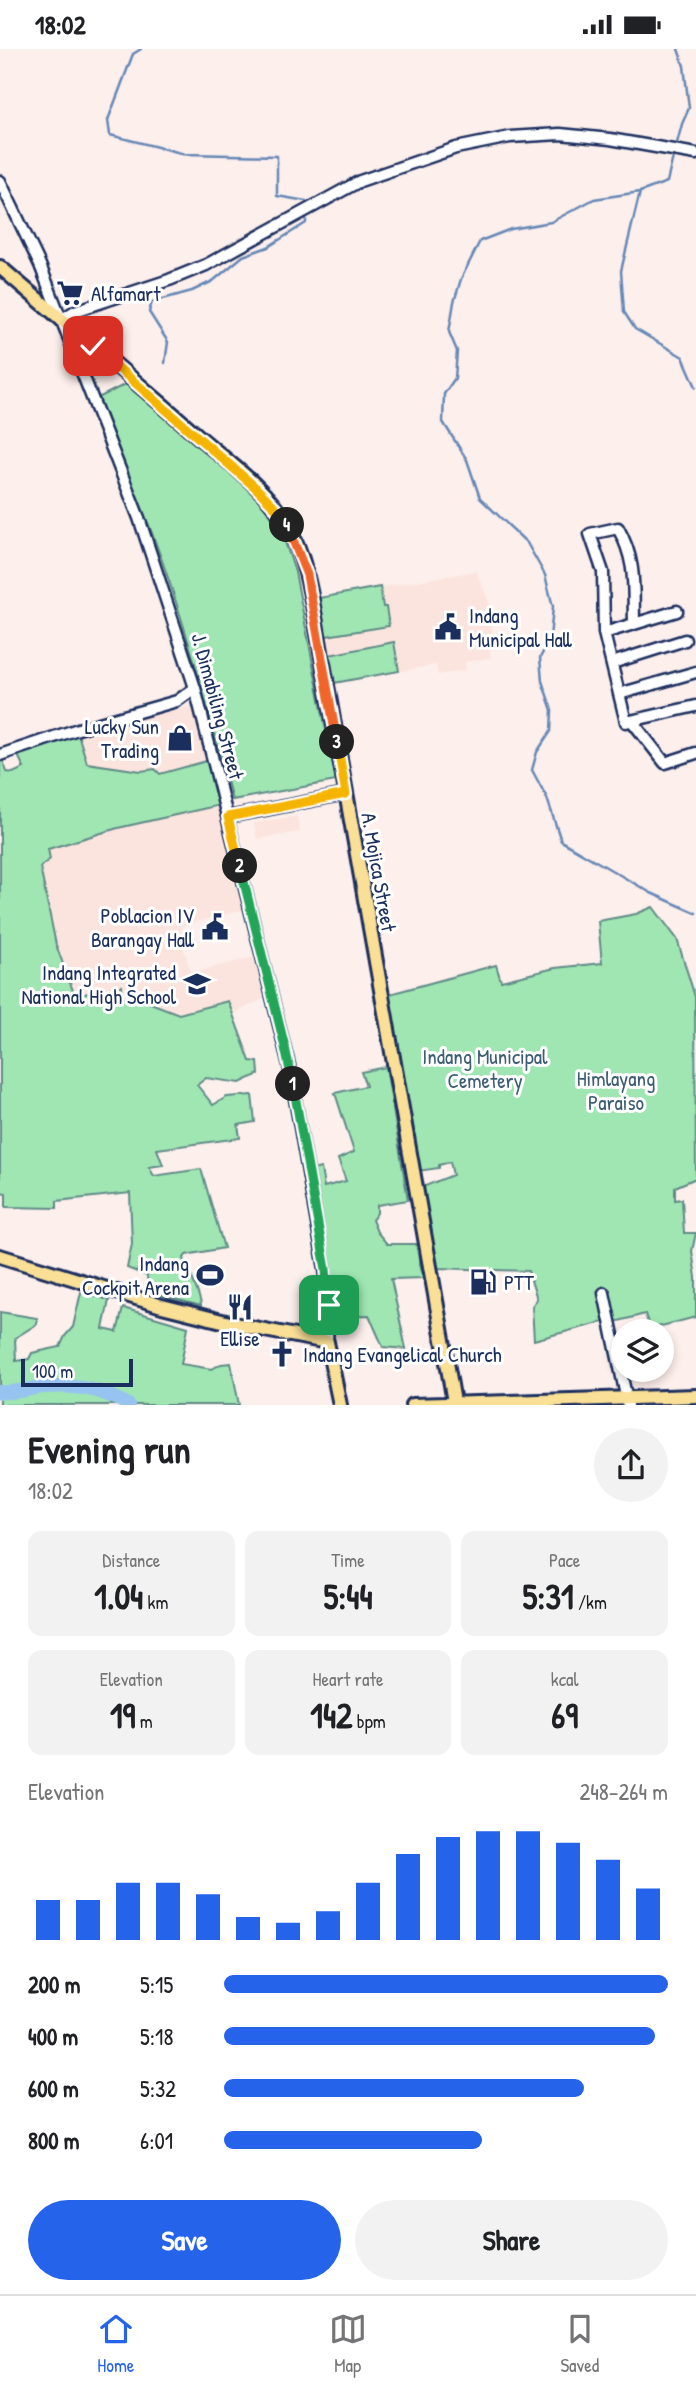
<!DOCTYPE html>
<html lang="en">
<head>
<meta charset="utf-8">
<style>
  :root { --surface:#fff; --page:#f2f2f2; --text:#202124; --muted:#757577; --line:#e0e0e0; --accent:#2563eb }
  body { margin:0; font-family:"Patrick Hand",sans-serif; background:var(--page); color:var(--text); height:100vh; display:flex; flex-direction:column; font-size:26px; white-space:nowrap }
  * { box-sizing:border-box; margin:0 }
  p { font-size:23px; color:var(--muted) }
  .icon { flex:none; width:38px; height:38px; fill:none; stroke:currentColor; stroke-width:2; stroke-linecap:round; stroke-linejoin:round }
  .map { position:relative; height:1356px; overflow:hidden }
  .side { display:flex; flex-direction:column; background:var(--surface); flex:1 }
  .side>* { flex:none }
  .tools { position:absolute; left:611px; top:1270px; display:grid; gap:14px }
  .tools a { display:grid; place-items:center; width:63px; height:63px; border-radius:50%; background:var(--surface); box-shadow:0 4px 10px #0003; font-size:35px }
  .scale { position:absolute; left:21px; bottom:18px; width:112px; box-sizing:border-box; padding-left:7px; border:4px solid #1b2f5e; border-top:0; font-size:19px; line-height:24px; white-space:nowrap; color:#1b2f5e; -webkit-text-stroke:5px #fff; paint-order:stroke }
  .pin { position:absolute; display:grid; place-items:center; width:60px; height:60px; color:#fff; margin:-30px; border-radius:14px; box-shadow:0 4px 10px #0006 }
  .km { position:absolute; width:35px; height:35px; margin:-18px; border-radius:50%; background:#222; color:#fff; font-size:19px; line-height:35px; text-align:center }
  .round { display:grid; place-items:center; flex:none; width:74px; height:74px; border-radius:37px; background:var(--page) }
  .head { display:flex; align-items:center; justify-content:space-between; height:119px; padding:0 28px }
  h1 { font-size:38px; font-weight:800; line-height:52px }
  .metrics { display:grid; grid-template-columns:repeat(3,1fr); gap:10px; height:119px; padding:7px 28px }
  .metrics div { display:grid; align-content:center; border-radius:14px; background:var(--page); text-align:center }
  .metrics b { font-size:35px; font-weight:800 }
  .metrics small { font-size:19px; font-weight:400 }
  .metrics p { font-size:19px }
  .chart { height:196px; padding:14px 28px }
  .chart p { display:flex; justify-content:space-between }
  .chart svg { width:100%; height:126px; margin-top:7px; stroke:var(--accent); stroke-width:6 }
  .primary-button { display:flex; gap:14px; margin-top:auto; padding:14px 28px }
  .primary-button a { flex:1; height:80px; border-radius:42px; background:var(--accent); color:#fff; font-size:28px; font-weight:800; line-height:80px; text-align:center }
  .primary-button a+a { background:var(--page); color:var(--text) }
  ul { padding:0 28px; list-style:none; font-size:23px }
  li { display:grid; grid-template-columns:112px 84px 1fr; align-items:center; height:52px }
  li i { height:18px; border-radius:9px; background:var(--accent) }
  .status { display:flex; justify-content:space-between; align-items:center; height:49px; padding:0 35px; background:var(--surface); direction:ltr }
  .status svg { height:19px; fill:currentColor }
  .dock { display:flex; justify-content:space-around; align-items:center; height:98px; border-top:2px solid var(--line); background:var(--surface); font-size:19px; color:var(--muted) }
  .dock a { display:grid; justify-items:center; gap:4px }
  .dock .on { color:var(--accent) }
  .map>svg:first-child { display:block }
  .built { fill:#fce4de }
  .green { fill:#a0e6b2; stroke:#5e8a88; stroke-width:2 }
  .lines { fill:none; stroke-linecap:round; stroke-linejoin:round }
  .stream { stroke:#6588b6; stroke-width:2.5 }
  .river { stroke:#96c3f0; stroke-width:14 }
  .minor-casing { stroke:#1b2f5e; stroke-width:15 }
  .major-casing { stroke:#1b2f5e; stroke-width:18 }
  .minor { stroke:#fff; stroke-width:10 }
  .major { stroke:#fadf96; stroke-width:12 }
  .split-1-casing { stroke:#fff; stroke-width:14 }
  .split-2-casing { stroke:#fff; stroke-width:14 }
  .split-3-casing { stroke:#fff; stroke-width:14 }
  .split-4-casing { stroke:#fff; stroke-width:14 }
  .split-5-casing { stroke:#fff; stroke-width:14 }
  .split-1 { stroke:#22a559; stroke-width:9 }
  .split-2 { stroke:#22a559; stroke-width:9 }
  .split-3 { stroke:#f5b400; stroke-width:9 }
  .split-4 { stroke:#f0652b; stroke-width:9 }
  .split-5 { stroke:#f5b400; stroke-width:9 }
  .labels { text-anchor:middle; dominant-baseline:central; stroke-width:6; stroke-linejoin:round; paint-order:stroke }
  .poi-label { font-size:21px; fill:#1b2f5e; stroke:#fff; text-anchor:start }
  .street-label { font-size:21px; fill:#1b2f5e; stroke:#fff }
  .park-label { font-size:21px; fill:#3c5d73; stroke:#fff }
</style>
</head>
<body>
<div class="status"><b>18:02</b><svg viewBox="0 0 49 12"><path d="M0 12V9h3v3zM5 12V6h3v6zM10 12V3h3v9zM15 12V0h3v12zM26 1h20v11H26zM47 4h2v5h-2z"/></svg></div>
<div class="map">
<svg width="696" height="1356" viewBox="0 0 696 1356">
  <rect width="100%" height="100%" fill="#fdefec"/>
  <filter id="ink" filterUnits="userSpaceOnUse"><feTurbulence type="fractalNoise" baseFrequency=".0143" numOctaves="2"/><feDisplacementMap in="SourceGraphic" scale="14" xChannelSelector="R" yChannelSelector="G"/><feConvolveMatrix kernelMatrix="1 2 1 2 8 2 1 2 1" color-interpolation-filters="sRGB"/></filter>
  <g filter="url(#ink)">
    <!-- built -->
    <path class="built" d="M476,522L490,556L492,575L490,609L465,613L466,621L438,626L436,616L334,634L319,549Z
      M196,656L210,711L160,725L155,720L141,722L87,714L78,685Z
      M220,756L245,860L181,877L185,893L182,894L191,924L254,908L265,949L233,965L228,952L179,965L135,948H122L121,937L75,948L56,896L40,818L50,810L47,800L118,779Z
      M297,767L300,783L257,790L254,774Z"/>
    <!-- green -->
    <path class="green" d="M128,334L153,351L241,432L266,459L283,487L295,523L336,732L232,751C208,661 185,571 152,484C134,438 114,395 94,351Z
      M380,538L383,558H386L389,577L326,587L319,549Z
      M394,593L399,622L334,634L329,606Z
      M78,685L87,714L141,722L155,720L160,725L210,711L220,756L118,779L48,800L50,810L40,818L56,896L75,947L122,937V948H135L179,965L228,952L250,1012L258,1013L259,1025L240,1034L206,1029L197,1036L213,1056L227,1048L252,1046L255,1073L238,1076L240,1089L157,1100L163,1116L149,1118L154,1127L201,1120L224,1199L186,1206L184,1209C188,1221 201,1247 201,1257L148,1243L147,1227L127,1219L132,1195L130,1144L57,1152V1159L6,1158V1144L0,1143V710L2,709L7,723L13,724L24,719L17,704Z
      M653,858L677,890L695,948L696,1129L675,1138V1151L682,1150L684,1184H696L692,1202L696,1228V1268L650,1280L645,1265L615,1273L607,1243V1272L534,1291L532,1257L537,1250L528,1222L437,1219L420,1139L453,1126L450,1113L439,1116V1119L418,1122L403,1048L407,1046L386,946L496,916L501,932L555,919L602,914L598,872L636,865Z
      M386,1018L408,1151L377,1156V1164L372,1171L377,1183L387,1195H416L423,1229L391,1230L406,1300L383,1298L369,1266L337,1267L331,1219L312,1121L321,1119L324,1138L346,1132L338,1110L354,1103L335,1044L366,1037L361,1023Z
      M81,1243L109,1251L103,1280L117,1283L123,1259L188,1278L181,1315L212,1320L221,1315L231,1314L239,1356H0V1263L37,1269V1275L15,1289L16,1312L29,1310L32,1304L60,1298L65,1287L73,1278Z"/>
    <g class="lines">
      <!-- stream -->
      <path class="stream" d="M141,0L133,5L108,71L110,86L185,105L277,107V147L306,152
        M676,98L682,75L689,59L684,17L678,0
        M674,104L667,133L640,143L594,150L551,173L511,180L480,192L461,230L454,253L449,283L457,302L455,329L444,345L443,373L467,411L480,449L527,494L545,526L553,558L550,589L540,609L542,632L552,661L551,682L537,703L532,721L547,749L561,792L651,844L696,864
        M640,143L621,222L624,263L635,280L683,308L696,338
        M165,314L168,293L149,263L152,253L192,242L213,232L243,207L268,198L306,174V168
        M696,367V372"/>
      <!-- river -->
      <path class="river" d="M0,1343C15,1345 29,1339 44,1338C76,1336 101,1339 128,1356"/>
      <!-- minor casing -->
      <g class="minor-casing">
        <path id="minor" d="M0,132L40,216L139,469L195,639L289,1016L325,1220L329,1256L327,1293
          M61,271L75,262L169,231L206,216L360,132L456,99L510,88L560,85L610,90L696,105
          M634,575C633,538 637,513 618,479L590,485L603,523L604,584L626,673L696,657
          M604,584L677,562
          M612,614L685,591
          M619,645L696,623
          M632,672L665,714L696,704
          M0,706L78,680L177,652L195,639
          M228,768L346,745
          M604,1244L628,1356"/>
      </g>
      <!-- major casing -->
      <g class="major-casing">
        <path id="major" d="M0,218C66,275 134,330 199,388C229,414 265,439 286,474C307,509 312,552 319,591L454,1353
          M0,1207L162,1257L234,1275L327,1293L340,1356
          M412,1356L696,1347"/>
      </g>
      <!-- minor -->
      <use href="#minor" class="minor"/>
      <!-- major -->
      <use href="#major" class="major"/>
    </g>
  </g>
  <g class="lines" filter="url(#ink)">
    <!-- split-1 casing -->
    <g class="split-1-casing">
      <path id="split-1" d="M293,1035L326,1220L329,1256"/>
    </g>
    <!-- split-2 casing -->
    <g class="split-2-casing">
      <path id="split-2" d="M240,817L284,994L293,1035"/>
    </g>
    <!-- split-3 casing -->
    <g class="split-3-casing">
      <path id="split-3" d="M240,817L228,768L346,745L337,693"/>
    </g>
    <!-- split-4 casing -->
    <g class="split-4-casing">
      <path id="split-4" d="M287,476L307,526L337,693"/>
    </g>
    <!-- split-5 casing -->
    <g class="split-5-casing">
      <path id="split-5" d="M93,297L255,438L273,456L287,476"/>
    </g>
    <!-- split-1 -->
    <use href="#split-1" class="split-1"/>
    <!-- split-2 -->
    <use href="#split-2" class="split-2"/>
    <!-- split-3 -->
    <use href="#split-3" class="split-3"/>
    <!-- split-4 -->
    <use href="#split-4" class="split-4"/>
    <!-- split-5 -->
    <use href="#split-5" class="split-5"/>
  </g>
  <!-- icons -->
  <defs>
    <g id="supermarket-bare" transform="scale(2.1)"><path d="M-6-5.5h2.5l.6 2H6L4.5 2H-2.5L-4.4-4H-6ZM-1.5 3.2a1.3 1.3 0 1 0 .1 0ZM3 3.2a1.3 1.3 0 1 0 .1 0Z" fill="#1b2f5e" stroke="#fff" stroke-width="2.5" paint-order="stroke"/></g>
    <g id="civic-bare" transform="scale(2.1)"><path d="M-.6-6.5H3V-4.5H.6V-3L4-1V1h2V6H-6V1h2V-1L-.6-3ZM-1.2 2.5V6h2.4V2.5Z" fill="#1b2f5e" stroke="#fff" stroke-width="2.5" paint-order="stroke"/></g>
    <g id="shop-bare" transform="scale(2.1)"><path d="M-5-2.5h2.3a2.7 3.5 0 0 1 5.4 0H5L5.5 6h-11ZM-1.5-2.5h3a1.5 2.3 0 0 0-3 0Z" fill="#1b2f5e" stroke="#fff" stroke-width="2.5" paint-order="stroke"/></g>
    <g id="school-bare" transform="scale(2.1)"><path d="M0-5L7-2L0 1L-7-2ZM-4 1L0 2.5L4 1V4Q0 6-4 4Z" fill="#1b2f5e" stroke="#fff" stroke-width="2.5" paint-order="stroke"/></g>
    <g id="stadium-bare" transform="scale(2.1)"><path d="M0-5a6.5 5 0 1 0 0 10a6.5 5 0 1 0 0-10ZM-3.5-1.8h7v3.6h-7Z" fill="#1b2f5e" stroke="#fff" stroke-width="2.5" paint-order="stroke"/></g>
    <g id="fuel-bare" transform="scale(2.1)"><path d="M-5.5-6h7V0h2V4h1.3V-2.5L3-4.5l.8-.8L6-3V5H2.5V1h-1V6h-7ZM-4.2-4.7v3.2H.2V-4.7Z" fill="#1b2f5e" stroke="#fff" stroke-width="2.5" paint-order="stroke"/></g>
    <g id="restaurant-bare" transform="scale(2.1)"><path d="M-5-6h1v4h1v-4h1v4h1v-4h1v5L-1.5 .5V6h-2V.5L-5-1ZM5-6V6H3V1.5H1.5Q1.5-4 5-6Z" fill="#1b2f5e" stroke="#fff" stroke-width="2.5" paint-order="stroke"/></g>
    <g id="church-bare" transform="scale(2.1)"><path d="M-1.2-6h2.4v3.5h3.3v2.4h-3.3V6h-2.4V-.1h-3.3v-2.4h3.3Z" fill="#1b2f5e" stroke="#fff" stroke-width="2.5" paint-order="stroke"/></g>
  </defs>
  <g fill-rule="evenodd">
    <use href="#supermarket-bare" x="70" y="244"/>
    <use href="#civic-bare" x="448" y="578"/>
    <use href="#shop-bare" x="180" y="689"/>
    <use href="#civic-bare" x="215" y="878"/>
    <use href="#school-bare" x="197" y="935"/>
    <use href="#stadium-bare" x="210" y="1226"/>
    <use href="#fuel-bare" x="483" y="1233"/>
    <use href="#restaurant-bare" x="240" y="1258"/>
    <use href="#church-bare" x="282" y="1305"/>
  </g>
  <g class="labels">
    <!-- poi labels -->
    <g class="poi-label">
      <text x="91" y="244">Alfamart</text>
      <text x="469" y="566">Indang<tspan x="469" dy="24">Municipal Hall</tspan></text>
      <text x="159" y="677" text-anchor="end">Lucky Sun<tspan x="159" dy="24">Trading</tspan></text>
      <text x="194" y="866" text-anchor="end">Poblacion IV<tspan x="194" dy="24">Barangay Hall</tspan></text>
      <text x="176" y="923" text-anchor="end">Indang Integrated<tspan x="176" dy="24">National High School</tspan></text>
      <text x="189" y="1214" text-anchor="end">Indang<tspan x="189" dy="24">Cockpit Arena</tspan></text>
      <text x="504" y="1233">PTT</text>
      <text x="240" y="1289" text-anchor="middle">Ellise</text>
      <text x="303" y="1305">Indang Evangelical Church</text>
    </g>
    <!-- street labels -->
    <g class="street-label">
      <text transform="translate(218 657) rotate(75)">J. Dimabiling Street</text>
      <text transform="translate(379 823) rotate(80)">A. Mojica Street</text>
    </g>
    <!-- park labels -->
    <g class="park-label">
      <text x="485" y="1007">Indang Municipal<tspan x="485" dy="24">Cemetery</tspan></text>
      <text x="616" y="1029">Himlayang<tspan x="616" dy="24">Paraiso</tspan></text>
    </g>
  </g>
</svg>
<div class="tools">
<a><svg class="icon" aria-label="layers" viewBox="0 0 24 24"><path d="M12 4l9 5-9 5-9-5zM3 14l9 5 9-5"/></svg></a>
</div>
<div class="scale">100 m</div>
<div class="pin" style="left:329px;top:1256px;background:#1e9e55"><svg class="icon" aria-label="arrive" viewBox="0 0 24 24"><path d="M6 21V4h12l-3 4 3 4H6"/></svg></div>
<div class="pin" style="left:93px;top:297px;background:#d93025"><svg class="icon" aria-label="check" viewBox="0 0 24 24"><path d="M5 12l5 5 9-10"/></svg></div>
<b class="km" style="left:293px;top:1035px">1</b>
<b class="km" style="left:240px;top:817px">2</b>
<b class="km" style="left:337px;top:693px">3</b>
<b class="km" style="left:287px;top:476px">4</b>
</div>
<section class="side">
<div class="head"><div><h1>Evening run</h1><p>18:02</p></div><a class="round"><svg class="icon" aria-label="share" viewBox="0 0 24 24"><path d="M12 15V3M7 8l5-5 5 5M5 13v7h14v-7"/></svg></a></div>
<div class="metrics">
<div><p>Distance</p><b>1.04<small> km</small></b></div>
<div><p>Time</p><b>5:44</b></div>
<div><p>Pace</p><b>5:31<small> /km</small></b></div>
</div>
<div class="metrics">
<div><p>Elevation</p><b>19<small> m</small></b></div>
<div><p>Heart rate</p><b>142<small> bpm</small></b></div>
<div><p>kcal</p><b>69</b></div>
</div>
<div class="chart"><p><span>Elevation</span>248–264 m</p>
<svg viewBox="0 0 160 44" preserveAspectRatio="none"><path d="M5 44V30M15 44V30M25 44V24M35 44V24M45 44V28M55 44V36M65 44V38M75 44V34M85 44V24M95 44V14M105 44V8M115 44V6M125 44V6M135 44V10M145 44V16M155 44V26"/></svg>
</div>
<ul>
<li><b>200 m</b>5:15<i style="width:100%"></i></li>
<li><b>400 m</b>5:18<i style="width:97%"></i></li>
<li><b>600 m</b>5:32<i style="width:81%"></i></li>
<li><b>800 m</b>6:01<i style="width:58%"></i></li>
</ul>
<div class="primary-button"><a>Save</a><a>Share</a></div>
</section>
<nav class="dock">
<a class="on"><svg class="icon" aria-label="home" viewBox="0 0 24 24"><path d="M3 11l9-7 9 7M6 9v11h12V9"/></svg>Home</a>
<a><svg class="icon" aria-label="map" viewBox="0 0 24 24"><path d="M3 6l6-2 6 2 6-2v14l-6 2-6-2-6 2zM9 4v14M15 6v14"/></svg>Map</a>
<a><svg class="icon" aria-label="saved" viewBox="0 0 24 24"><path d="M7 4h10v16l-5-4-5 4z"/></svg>Saved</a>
</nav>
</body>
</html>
